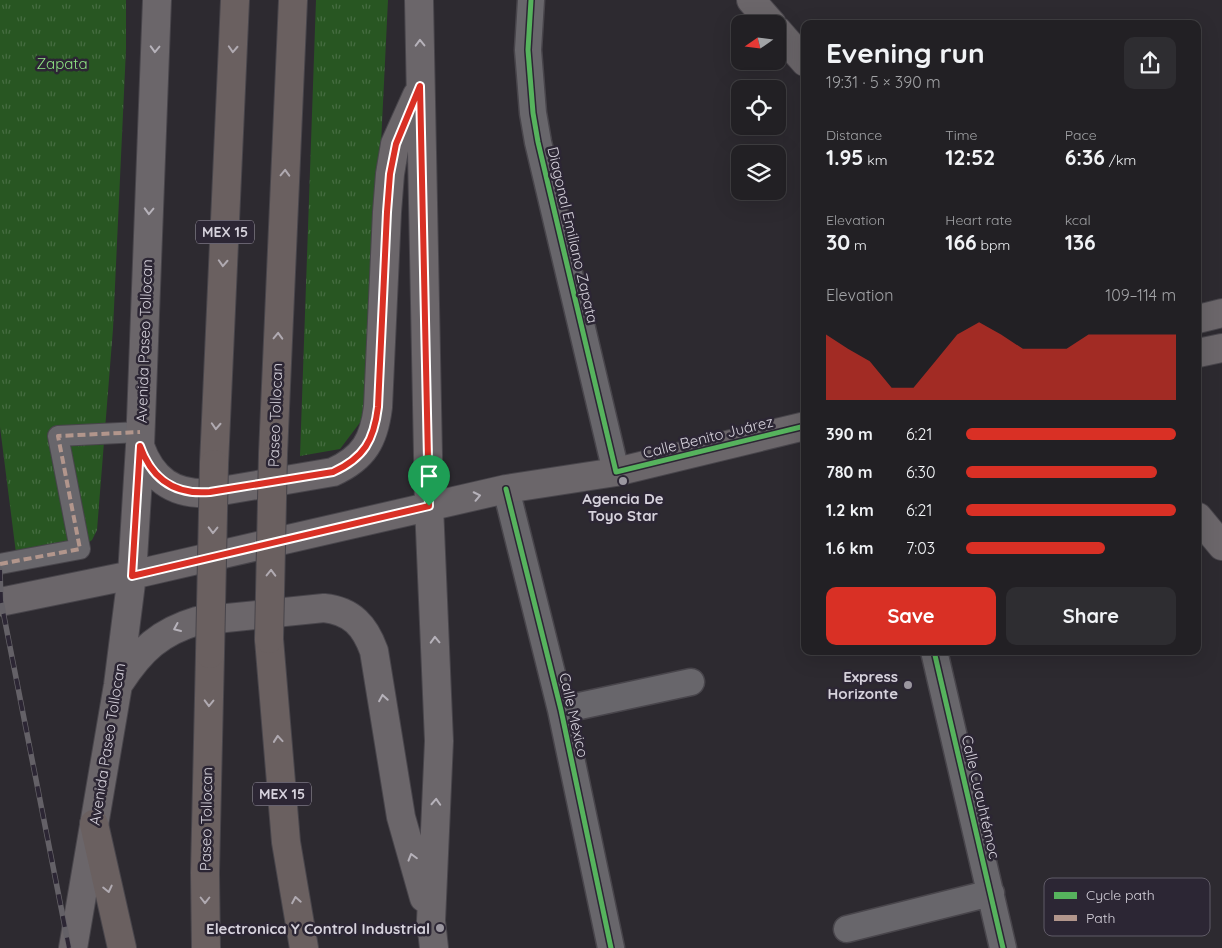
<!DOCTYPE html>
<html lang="en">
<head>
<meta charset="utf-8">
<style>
  :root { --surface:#222024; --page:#2e2d31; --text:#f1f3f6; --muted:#a2a3a6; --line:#3f3e41; --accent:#d93025 }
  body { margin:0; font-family:Quicksand,sans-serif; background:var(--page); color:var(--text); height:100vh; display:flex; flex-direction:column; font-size:19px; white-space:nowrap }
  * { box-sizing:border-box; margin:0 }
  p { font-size:16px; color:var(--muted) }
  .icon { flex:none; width:28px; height:28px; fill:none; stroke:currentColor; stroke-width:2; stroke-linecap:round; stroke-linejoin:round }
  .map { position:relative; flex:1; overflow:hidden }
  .details { position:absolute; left:801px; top:20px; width:400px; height:635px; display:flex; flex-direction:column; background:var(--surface); border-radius:10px; box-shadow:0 5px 20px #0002,0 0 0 1px var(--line) }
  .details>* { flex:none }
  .needle { width:32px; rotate:256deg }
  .fabs { position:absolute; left:731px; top:15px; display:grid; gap:10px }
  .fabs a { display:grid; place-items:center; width:55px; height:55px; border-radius:10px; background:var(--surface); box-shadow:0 5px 20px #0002,0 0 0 1px var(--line); font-size:25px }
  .pin { position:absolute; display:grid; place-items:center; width:42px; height:42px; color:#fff; margin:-51px -21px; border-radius:50% 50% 50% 0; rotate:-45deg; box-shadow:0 0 5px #0007 }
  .pin .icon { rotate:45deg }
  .round { display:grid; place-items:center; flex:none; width:52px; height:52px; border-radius:10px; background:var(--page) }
  .summary { display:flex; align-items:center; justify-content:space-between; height:85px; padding:0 25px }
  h1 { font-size:28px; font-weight:700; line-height:38px }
  .stats { display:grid; grid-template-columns:repeat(3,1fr); gap:8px; height:85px; padding:5px 25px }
  .stats div { display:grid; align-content:center }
  .stats b { font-size:21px; font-weight:700 }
  .stats small { font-size:14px; font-weight:400 }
  .stats p { font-size:14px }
  .chart { height:140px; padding:10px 25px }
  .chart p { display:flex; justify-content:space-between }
  .chart svg { width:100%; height:90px; margin-top:5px; fill:var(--accent); opacity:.7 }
  .primary-button { display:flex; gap:10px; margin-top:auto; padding:10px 25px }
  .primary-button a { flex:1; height:58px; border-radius:10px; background:var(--accent); color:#fff; font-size:20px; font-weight:700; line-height:58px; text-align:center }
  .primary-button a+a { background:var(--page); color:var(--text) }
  ul { padding:0 25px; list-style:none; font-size:16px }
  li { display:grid; grid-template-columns:80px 60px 1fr; align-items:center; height:38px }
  li i { height:12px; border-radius:6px; background:var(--accent) }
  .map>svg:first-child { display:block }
  .park { fill:url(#park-tufts) }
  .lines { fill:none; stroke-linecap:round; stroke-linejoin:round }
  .pedestrian-casing { stroke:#48454b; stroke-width:22 }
  .minor-casing { stroke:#48454b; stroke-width:29 }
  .secondary-casing { stroke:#48454b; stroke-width:30 }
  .trunk-casing { stroke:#48454b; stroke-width:30 }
  .pedestrian { stroke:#68666b; stroke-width:20 }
  .minor { stroke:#68666b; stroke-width:26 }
  .secondary { stroke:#6b666a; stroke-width:28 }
  .trunk { stroke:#6a6060; stroke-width:28 }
  .rail-casing { stroke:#646167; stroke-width:5.5 }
  .rail { stroke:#2c2634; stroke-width:4; stroke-dasharray:11; stroke-linecap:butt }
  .trunk-bridge-casing { stroke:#48454b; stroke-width:30; stroke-linecap:butt }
  .trunk-bridge { stroke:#6a6060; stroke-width:28 }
  .quiet { stroke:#b2968c; stroke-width:4; stroke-dasharray:8 4; stroke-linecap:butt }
  .cycleway-casing { stroke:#2c2634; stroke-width:8 }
  .cycleway { stroke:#56b35d; stroke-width:5 }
  .oneway { stroke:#b6b2ba }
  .oneway2 { stroke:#b0aab1 }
  .route-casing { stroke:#fff; stroke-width:10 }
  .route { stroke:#d93025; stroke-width:6 }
  .poi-dot { fill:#9b97a0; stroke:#2c2634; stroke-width:2 }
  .labels { text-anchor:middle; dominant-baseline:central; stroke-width:5; stroke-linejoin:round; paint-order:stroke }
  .shield { fill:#2c2634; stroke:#a39eaa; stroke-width:1 }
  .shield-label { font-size:14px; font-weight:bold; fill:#d6d2dc }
  .park-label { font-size:15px; fill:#8fe583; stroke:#2c2634 }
  .street-label { font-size:15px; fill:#d6d2dc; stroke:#2c2634 }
  .poi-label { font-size:15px; font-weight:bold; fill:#d6d2dc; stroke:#2c2634; text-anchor:end }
  .key { fill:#2c2634; stroke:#5f5a66; stroke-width:1 }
  .key-label { font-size:14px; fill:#d6d2dc }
</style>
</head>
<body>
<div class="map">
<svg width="1222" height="948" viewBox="0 0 1222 948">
  <defs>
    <pattern id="park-tufts" width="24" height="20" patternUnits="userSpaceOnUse" patternTransform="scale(1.25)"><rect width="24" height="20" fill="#285622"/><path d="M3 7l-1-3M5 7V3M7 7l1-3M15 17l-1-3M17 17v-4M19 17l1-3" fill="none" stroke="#466d42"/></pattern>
  </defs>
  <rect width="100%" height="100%" fill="#2d2a30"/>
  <!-- park -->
  <path class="park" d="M0,0H126V49L113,329L97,530L92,540L88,543L17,561L0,427Z
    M316,0H388L368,412L340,449L300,456Z"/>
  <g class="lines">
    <!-- pedestrian casing -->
    <g class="pedestrian-casing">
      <path id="pedestrian" d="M0,564L80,549L58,436L140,432"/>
    </g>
    <!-- minor casing -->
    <g class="minor-casing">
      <path id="minor" d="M531,0L528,50L533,113L538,142L616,472
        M506,489L561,710L611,948
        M934,651L1003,948
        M561,710L691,682
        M847,929L991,893"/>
    </g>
    <!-- secondary casing -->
    <g class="secondary-casing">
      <path id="secondary" d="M419,0L429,506L439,741L431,921L434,948
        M751,0L772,24
        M778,31L805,62
        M1198,319L1222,313
        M1198,353L1222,348
        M140,446C152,480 174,495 210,493L333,472C364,458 374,440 378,407L387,212L390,174L395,144L417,95
        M1198,517L1222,546
        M0,602L132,575L506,489L616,472L805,426
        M120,682C141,650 160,632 197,621L324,608C352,611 365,626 374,651L401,817L424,898
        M73,948L118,685L132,575L140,446L157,0"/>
    </g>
    <!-- trunk casing -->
    <g class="trunk-casing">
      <path id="trunk" d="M273,454L293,0
        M214,464L235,0
        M269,639L286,842L304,948
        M94,824L122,948
        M206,948L205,873L210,654"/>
    </g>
    <!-- pedestrian -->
    <use href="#pedestrian" class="pedestrian"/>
    <!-- minor -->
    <use href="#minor" class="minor"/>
    <!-- secondary -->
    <use href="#secondary" class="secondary"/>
    <!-- trunk -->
    <use href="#trunk" class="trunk"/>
    <!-- rail casing -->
    <g class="rail-casing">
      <path id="rail" d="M0,570L1,601L69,948"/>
    </g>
    <!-- rail -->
    <use href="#rail" class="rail"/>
    <!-- trunk-bridge casing -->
    <g class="trunk-bridge-casing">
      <path id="trunk-bridge" d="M269,639L273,454
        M210,654L214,464"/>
    </g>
    <!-- trunk-bridge -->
    <use href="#trunk-bridge" class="trunk-bridge"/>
    <!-- quiet -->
    <path class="quiet" d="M0,564L80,549L58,436L140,432"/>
    <!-- cycleway casing -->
    <g class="cycleway-casing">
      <path id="cycleway" d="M531,0L528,50L533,113L538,142L616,472L805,426
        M506,489L561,710L611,948
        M934,651L1003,948"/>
    </g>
    <!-- cycleway -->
    <use href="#cycleway" class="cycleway"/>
  </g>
  <!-- one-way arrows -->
  <defs><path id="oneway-chevron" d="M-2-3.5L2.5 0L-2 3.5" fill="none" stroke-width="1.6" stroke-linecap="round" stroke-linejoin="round" transform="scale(1.25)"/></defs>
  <g class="oneway">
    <use href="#oneway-chevron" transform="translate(420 43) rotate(-91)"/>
    <use href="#oneway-chevron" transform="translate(155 49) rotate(92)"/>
    <use href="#oneway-chevron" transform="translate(149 211) rotate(92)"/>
    <use href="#oneway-chevron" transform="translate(477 496) rotate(-12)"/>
    <use href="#oneway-chevron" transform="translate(177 628) rotate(156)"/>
    <use href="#oneway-chevron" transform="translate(435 640) rotate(-92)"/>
    <use href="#oneway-chevron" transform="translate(383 698) rotate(-99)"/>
    <use href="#oneway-chevron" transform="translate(436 802) rotate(-87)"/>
    <use href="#oneway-chevron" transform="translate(412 857) rotate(-106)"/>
  </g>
  <g class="oneway2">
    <use href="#oneway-chevron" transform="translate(233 49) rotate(93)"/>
    <use href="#oneway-chevron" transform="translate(285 173) rotate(-88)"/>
    <use href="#oneway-chevron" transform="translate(223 263) rotate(93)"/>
    <use href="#oneway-chevron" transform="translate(278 336) rotate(-88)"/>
    <use href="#oneway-chevron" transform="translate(216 426) rotate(93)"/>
    <use href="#oneway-chevron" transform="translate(213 530) rotate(91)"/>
    <use href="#oneway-chevron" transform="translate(271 573) rotate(-89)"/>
    <use href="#oneway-chevron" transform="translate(209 703) rotate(91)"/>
    <use href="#oneway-chevron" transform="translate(278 739) rotate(-95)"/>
    <use href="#oneway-chevron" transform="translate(108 889) rotate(77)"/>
    <use href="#oneway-chevron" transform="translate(205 900) rotate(90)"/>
    <use href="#oneway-chevron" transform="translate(296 900) rotate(-100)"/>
  </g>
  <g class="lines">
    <!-- route casing -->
    <g class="route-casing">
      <path id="route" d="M420,86L429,506L132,576L140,446C152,480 175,495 210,492L333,472C364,458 374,440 378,407L387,212L390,174L396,144Z"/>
    </g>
    <!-- route -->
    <use href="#route" class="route"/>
  </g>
  <!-- markers -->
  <g class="poi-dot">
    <circle cx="623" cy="481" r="5"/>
    <circle cx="908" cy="685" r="5"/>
    <circle cx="440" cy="928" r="5"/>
  </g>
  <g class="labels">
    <!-- shield labels -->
    <g class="shield">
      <rect x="196" y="220.5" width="58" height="23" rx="4"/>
      <rect x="253" y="782.5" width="58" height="23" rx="4"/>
    </g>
    <g class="shield-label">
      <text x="225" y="232">MEX 15</text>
      <text x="282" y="794">MEX 15</text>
    </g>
    <!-- park labels -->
    <g class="park-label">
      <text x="62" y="63">Zapata</text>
    </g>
    <!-- street labels -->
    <g class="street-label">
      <text transform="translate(573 235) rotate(77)">Diagonal Emiliano Zapata</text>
      <text transform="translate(144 341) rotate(-88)">Avenida Paseo Tollocan</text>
      <text transform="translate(275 415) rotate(-88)">Paseo Tollocan</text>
      <text transform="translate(708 437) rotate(-14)">Calle Benito Juárez</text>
      <text transform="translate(574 715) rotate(77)">Calle México</text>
      <text transform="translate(107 744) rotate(-81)">Avenida Paseo Tollocan</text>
      <text transform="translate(981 797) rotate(77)">Calle Cuauhtémoc</text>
      <text transform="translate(206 819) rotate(-89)">Paseo Tollocan</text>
    </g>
    <!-- poi labels -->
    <g class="poi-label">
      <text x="623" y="498" text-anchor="middle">Agencia De<tspan x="623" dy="17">Toyo Star</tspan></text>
      <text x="898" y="676">Express<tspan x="898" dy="17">Horizonte</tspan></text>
      <text x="430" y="928">Electronica Y Control Industrial</text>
    </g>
  </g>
  <!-- legend -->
  <rect x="1044" y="878" width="166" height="58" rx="8" class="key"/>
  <rect x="1054" y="892" width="23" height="7" fill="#56b35d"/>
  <rect x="1054" y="915" width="23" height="6" fill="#b2968c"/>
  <g class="key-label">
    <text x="1086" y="900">Cycle path</text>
    <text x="1086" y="923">Path</text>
  </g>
</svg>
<div class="fabs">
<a><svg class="needle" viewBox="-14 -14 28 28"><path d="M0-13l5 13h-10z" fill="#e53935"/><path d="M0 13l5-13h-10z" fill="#a2a3a6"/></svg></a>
<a><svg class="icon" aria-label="locate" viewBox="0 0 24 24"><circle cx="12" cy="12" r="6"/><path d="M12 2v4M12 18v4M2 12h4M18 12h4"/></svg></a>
<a><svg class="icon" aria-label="layers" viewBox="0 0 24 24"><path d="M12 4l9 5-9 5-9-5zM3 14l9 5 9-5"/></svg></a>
</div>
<div class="pin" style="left:429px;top:506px;background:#1e9e55"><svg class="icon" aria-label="arrive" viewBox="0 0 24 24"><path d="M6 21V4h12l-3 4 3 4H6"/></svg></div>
<section class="details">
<div class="summary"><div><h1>Evening run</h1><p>19:31 · 5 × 390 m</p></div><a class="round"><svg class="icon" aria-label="share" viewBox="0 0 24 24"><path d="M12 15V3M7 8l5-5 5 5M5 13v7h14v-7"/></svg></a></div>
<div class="stats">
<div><p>Distance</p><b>1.95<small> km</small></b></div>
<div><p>Time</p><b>12:52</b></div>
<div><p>Pace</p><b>6:36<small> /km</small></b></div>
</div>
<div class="stats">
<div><p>Elevation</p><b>30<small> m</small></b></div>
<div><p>Heart rate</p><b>166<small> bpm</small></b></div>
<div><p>kcal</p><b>136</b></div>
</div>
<div class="chart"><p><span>Elevation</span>109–114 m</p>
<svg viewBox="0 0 160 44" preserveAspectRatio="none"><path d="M0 44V12L10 19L20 25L30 38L40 38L50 25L60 12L70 6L80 12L90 19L100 19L110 19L120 12L130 12L140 12L150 12L160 12V44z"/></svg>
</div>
<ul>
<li><b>390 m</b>6:21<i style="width:100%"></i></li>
<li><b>780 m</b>6:30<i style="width:91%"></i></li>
<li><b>1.2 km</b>6:21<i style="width:100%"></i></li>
<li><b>1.6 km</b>7:03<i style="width:66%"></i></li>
</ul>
<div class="primary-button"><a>Save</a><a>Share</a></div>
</section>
</div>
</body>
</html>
